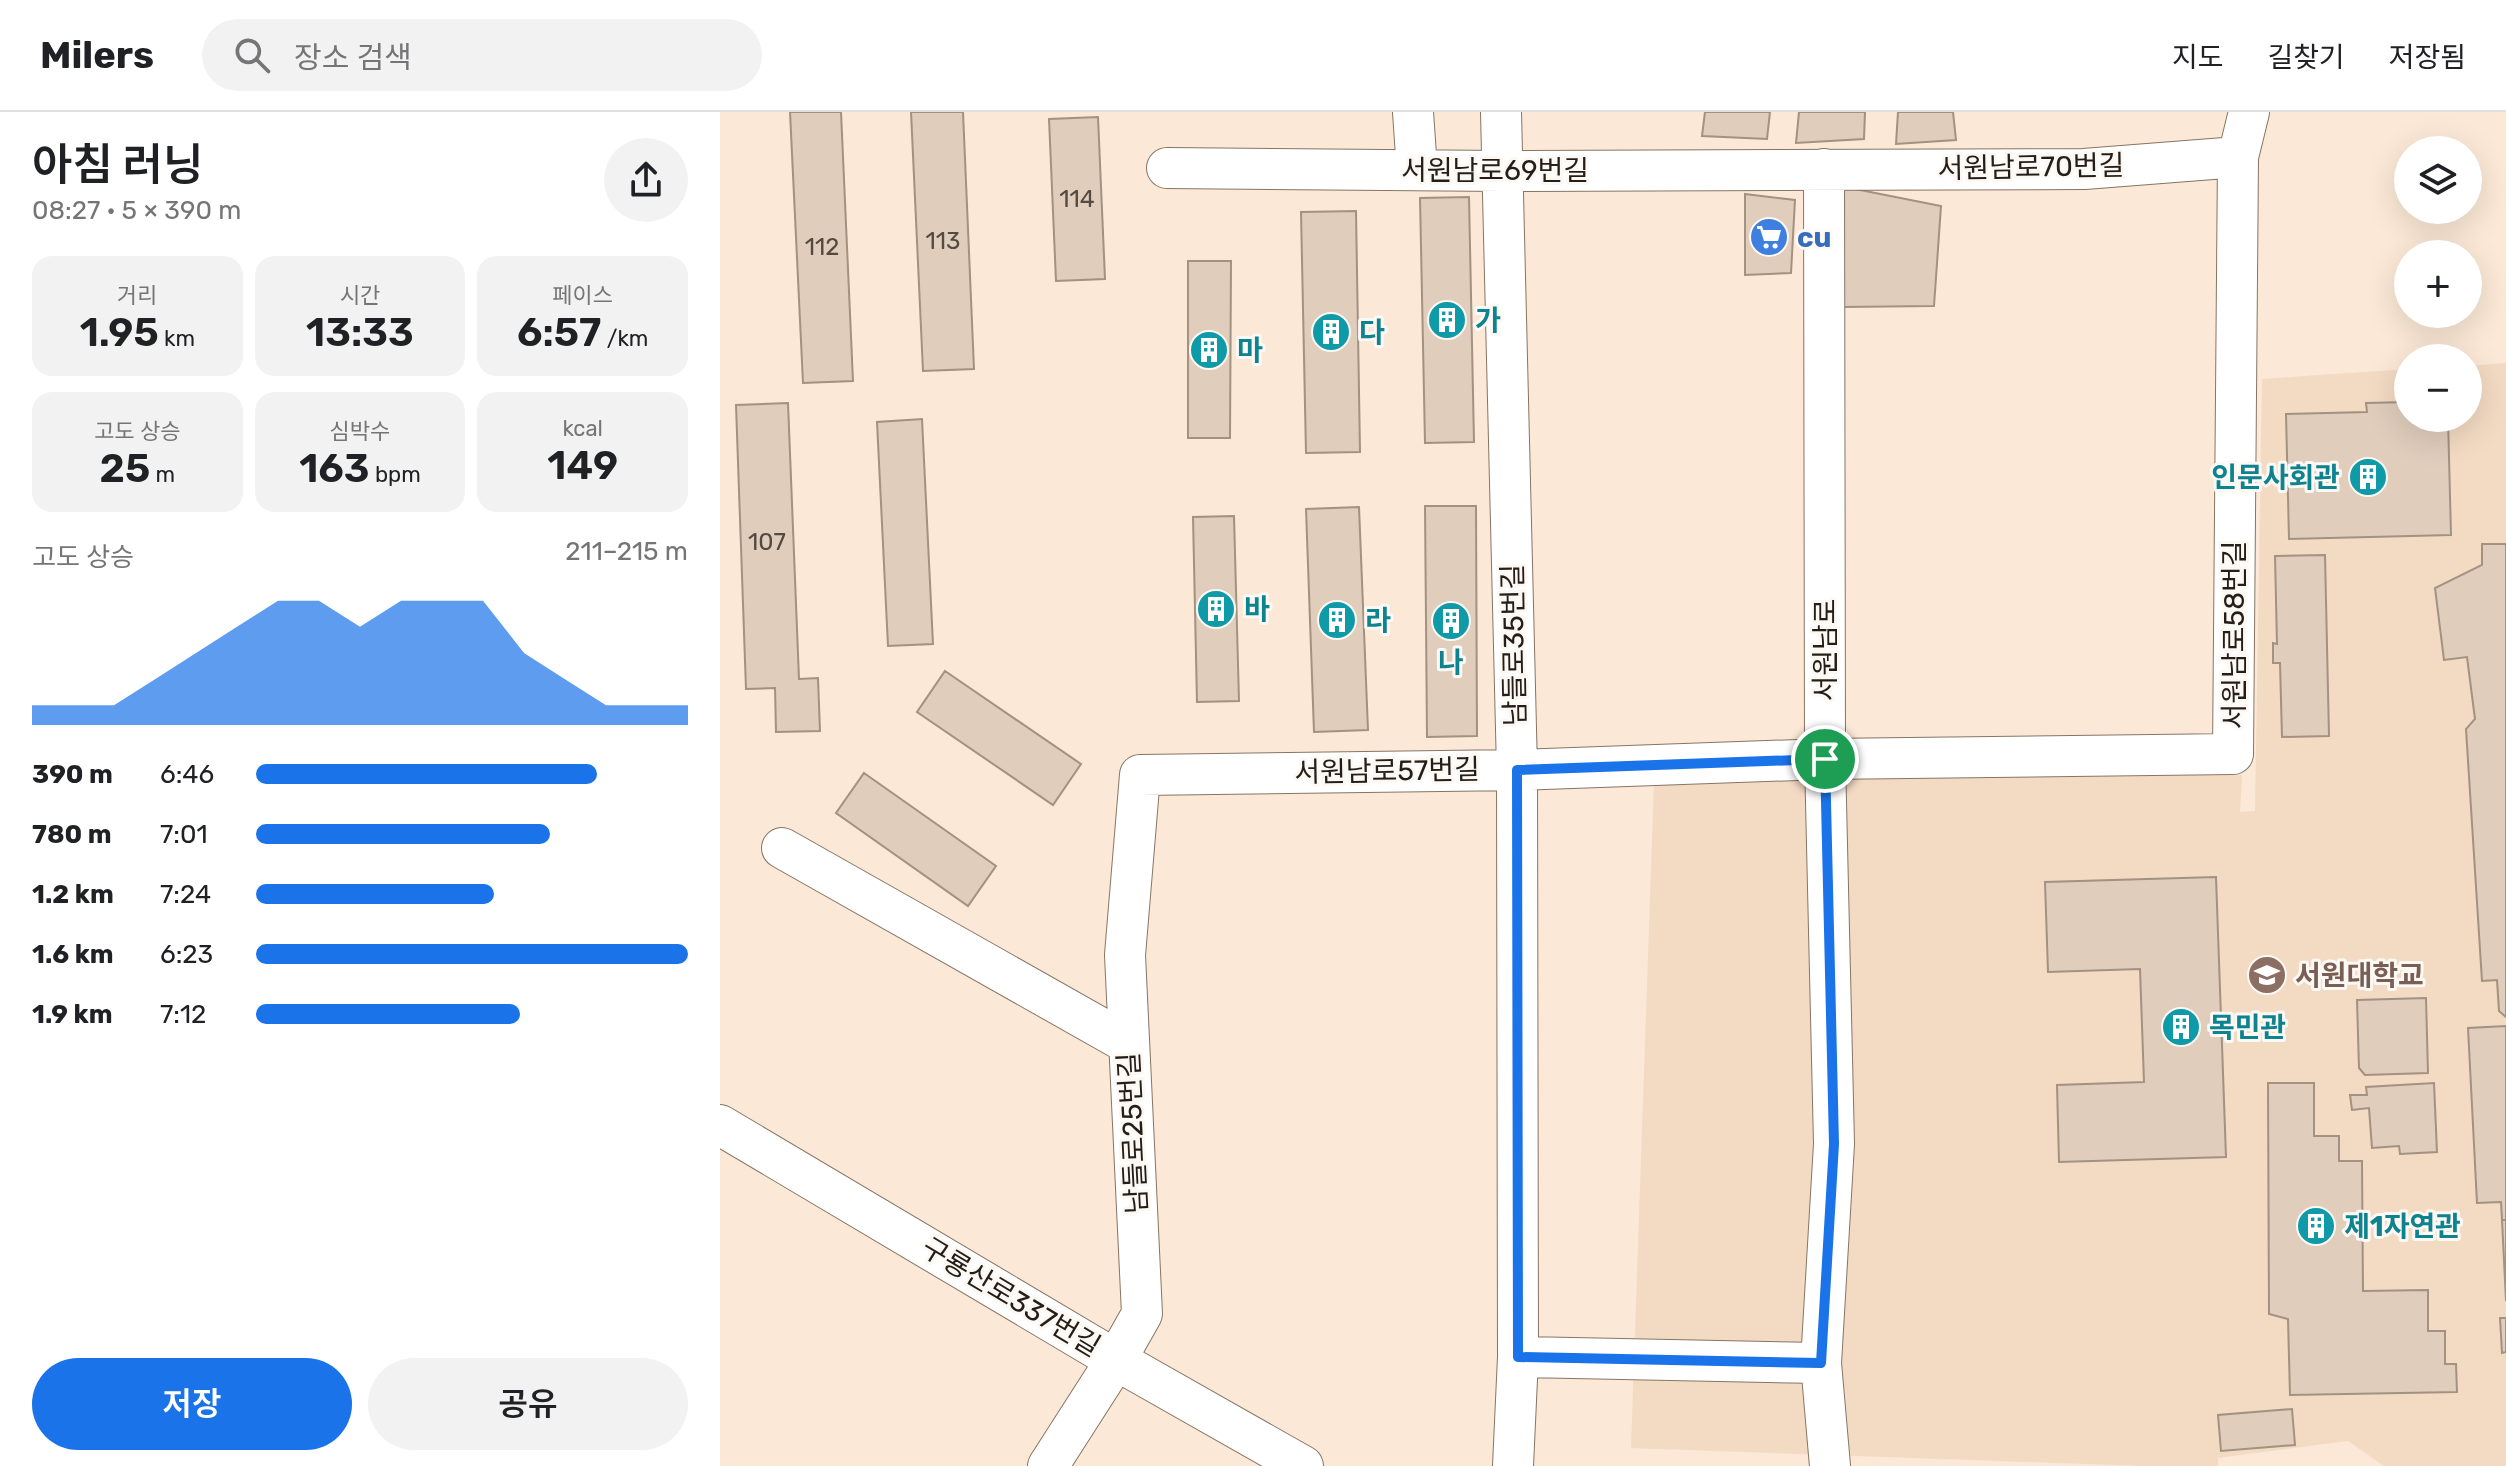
<!DOCTYPE html>
<html lang="ko">
<head>
<meta charset="utf-8">
<style>
  :root { --surface:#fff; --page:#f2f2f2; --text:#202124; --muted:#757577; --line:#e0e0e0; --accent:#1a73e8 }
  body { margin:0; font-family:Rubik,"Noto Sans KR",sans-serif; background:var(--page); color:var(--text); height:100vh; display:flex; flex-direction:column; font-size:30px; white-space:nowrap }
  * { box-sizing:border-box; margin:0 }
  p { font-size:26px; color:var(--muted) }
  .icon { flex:none; width:44px; height:44px; fill:none; stroke:currentColor; stroke-width:2; stroke-linecap:round; stroke-linejoin:round }
  .map { position:relative; flex:1; overflow:hidden }
  .details { display:flex; flex-direction:column; background:var(--surface); width:720px }
  .details>* { flex:none }
  .tools { position:absolute; left:1674px; top:24px; display:grid; gap:16px }
  .tools a { display:grid; place-items:center; width:88px; height:88px; border-radius:50%; background:var(--surface); box-shadow:0 8px 32px #0002; font-size:40px }
  .pin { position:absolute; display:grid; place-items:center; width:68px; height:68px; color:#fff; margin:-34px; border:4px solid #fff; border-radius:50%; box-shadow:0 2px 8px #0007 }
  .round { display:grid; place-items:center; flex:none; width:84px; height:84px; border-radius:42px; background:var(--page) }
  .overview { display:flex; align-items:center; justify-content:space-between; height:136px; padding:0 32px }
  h1 { font-size:44px; font-weight:600; line-height:60px }
  .metrics { display:grid; grid-template-columns:repeat(3,1fr); gap:12px; height:136px; padding:8px 32px }
  .metrics div { display:grid; align-content:center; border-radius:20px; background:var(--page); text-align:center }
  .metrics b { font-size:40px; font-weight:600 }
  .metrics small { font-size:22px; font-weight:400 }
  .metrics p { font-size:22px }
  .chart { height:224px; padding:16px 32px }
  .chart p { display:flex; justify-content:space-between }
  .chart svg { width:100%; height:144px; margin-top:8px; fill:var(--accent); opacity:.7 }
  .action { display:flex; gap:16px; margin-top:auto; padding:16px 32px }
  .action a { flex:1; height:92px; border-radius:48px; background:var(--accent); color:#fff; font-size:32px; font-weight:600; line-height:92px; text-align:center }
  .action a+a { background:var(--page); color:var(--text) }
  ul { padding:0 32px; list-style:none; font-size:26px }
  li { display:grid; grid-template-columns:128px 96px 1fr; align-items:center; height:60px }
  li i { height:20px; border-radius:10px; background:var(--accent) }
  header { display:flex; align-items:center; gap:48px; box-sizing:border-box; height:112px; padding:0 40px; background:var(--surface); border-bottom:2px solid var(--line) }
  header strong { font-size:38px }
  nav { display:flex; gap:44px; margin-inline-start:auto; font-size:28px }
  .search { width:560px; height:72px; background:var(--page); display:flex; align-items:center; gap:20px; box-sizing:border-box; padding:0 28px; border-radius:44px; color:var(--muted); font-size:30px }
  main { display:flex; flex:1; min-height:0 }
  .map>svg:first-child { display:block }
  .built { fill:#f3dac3 }
  .building { fill:#e0cdbc; stroke:#a39181; stroke-width:2 }
  .lines { fill:none; stroke-linecap:round; stroke-linejoin:round }
  .minor-casing { stroke:#867565; stroke-width:42 }
  .minor { stroke:#fff; stroke-width:40 }
  .route-casing { stroke:#fff; stroke-width:16 }
  .route { stroke:#1a73e8; stroke-width:10 }
  .labels { text-anchor:middle; dominant-baseline:central; stroke-width:6; stroke-linejoin:round; paint-order:stroke }
  .number-label { font-size:24px; fill:#544a41 }
  .street-label { font-size:28px; fill:#251e18; stroke:#fcf8f4 }
  .shop-label { font-size:28px; font-weight:bold; fill:#366cbe; stroke:#fcf8f4; text-anchor:start }
  .culture-label { font-size:28px; font-weight:bold; fill:#0d838f; stroke:#fcf8f4; text-anchor:start }
  .education-label { font-size:28px; font-weight:bold; fill:#785e54; stroke:#fcf8f4; text-anchor:start }
</style>
</head>
<body>
<header>
<strong>Milers</strong>
<div class="search"><svg class="icon" aria-label="search" viewBox="0 0 24 24"><circle cx="10" cy="10" r="6"/><path d="M15 15l6 6"/></svg>장소 검색</div>
<nav><a>지도</a><a>길찾기</a><a>저장됨</a></nav>
</header>
<main>
<section class="details">
<div class="overview"><div><h1>아침 러닝</h1><p>08:27 · 5 × 390 m</p></div><a class="round"><svg class="icon" aria-label="share" viewBox="0 0 24 24"><path d="M12 15V3M7 8l5-5 5 5M5 13v7h14v-7"/></svg></a></div>
<div class="metrics">
<div><p>거리</p><b>1.95<small> km</small></b></div>
<div><p>시간</p><b>13:33</b></div>
<div><p>페이스</p><b>6:57<small> /km</small></b></div>
</div>
<div class="metrics">
<div><p>고도 상승</p><b>25<small> m</small></b></div>
<div><p>심박수</p><b>163<small> bpm</small></b></div>
<div><p>kcal</p><b>149</b></div>
</div>
<div class="chart"><p><span>고도 상승</span>211–215 m</p>
<svg viewBox="0 0 160 44" preserveAspectRatio="none"><path d="M0 44V38L10 38L20 38L30 30L40 22L50 14L60 6L70 6L80 14L90 6L100 6L110 6L120 22L130 30L140 38L150 38L160 38V44z"/></svg>
</div>
<ul>
<li><b>390 m</b>6:46<i style="width:79%"></i></li>
<li><b>780 m</b>7:01<i style="width:68%"></i></li>
<li><b>1.2 km</b>7:24<i style="width:55%"></i></li>
<li><b>1.6 km</b>6:23<i style="width:100%"></i></li>
<li><b>1.9 km</b>7:12<i style="width:61%"></i></li>
</ul>
<div class="action"><a>저장</a><a>공유</a></div>
</section>
<div class="map">
<svg width="1786" height="1354" viewBox="0 0 1786 1354">
  <rect width="100%" height="100%" fill="#fbe8d6"/>
  <!-- built -->
  <path class="built" d="M1786,251V1354H1664L1628,1329L1498,1346V1354H1423L911,1336L935,642L1522,663L1520,700L1535,699L1542,267L1688,257V306H1748V254Z"/>
  <!-- building -->
  <path class="building" d="M70,0H121L133,269L83,271Z
    M191,0H243L254,257L203,259Z
    M985,0H1050L1047,27L982,24Z
    M1079,0H1145L1144,27L1076,31Z
    M1178,0H1233L1236,28L1176,32Z
    M378,5L385,167L336,169L329,7Z
    M1120,74L1221,94L1214,194L1122,195Z
    M1025,82L1075,88L1071,161L1025,163Z
    M749,85L754,330L705,331L700,86Z
    M636,99L640,340L586,341L581,100Z
    M468,149H511L510,326H468Z
    M1688,290V306H1728L1731,423L1569,427L1566,302L1647,300L1646,291Z
    M68,291L79,567L98,566L100,619L56,620L55,576L26,577L16,293Z
    M202,307L213,532L168,534L157,310Z
    M705,394H756L757,624L707,625Z
    M639,395L648,618L594,620L586,397Z
    M514,404L519,589L477,590L473,405Z
    M1762,432H1786V905L1779,899L1777,868L1762,869L1746,617L1755,607L1747,545L1724,548L1715,476L1762,453Z
    M1605,443L1609,624L1562,625L1560,551H1553V531L1557,532L1555,444Z
    M225,559L361,652L333,693L197,600Z
    M144,661L276,754L248,794L116,701Z
    M1496,765L1506,1045L1339,1050L1337,973L1424,970L1420,857L1328,860L1325,770Z
    M1706,886L1708,961L1645,963L1639,956L1637,888Z
    M1786,914V1108H1782L1781,1090L1757,1091L1748,916Z
    M1548,971H1594V1024H1619V1049H1642L1643,1179L1708,1178V1219H1725V1252H1736L1737,1280L1570,1283L1568,1207L1549,1202Z
    M1714,971L1717,1040L1680,1042L1679,1034L1652,1036L1649,996L1632,998L1630,983H1647L1646,975Z
    M1782,1108H1786V1189Z
    M1780,1206H1786V1240L1782,1241Z
    M1572,1297L1575,1333L1501,1339L1498,1303Z"/>
  <g class="lines">
    <!-- minor casing -->
    <g class="minor-casing">
      <path id="minor" d="M693,0L697,58
        M781,0L797,658L798,1245L793,1354
        M447,56L782,59L1364,57L1518,45
        M1104,57L1105,647L1114,1032L1101,1251L1110,1354
        M62,736L409,932
        M0,1013L396,1248L583,1354
        M798,1245L1101,1251
        M328,1354L396,1248L422,1202L405,843L420,663L797,658L1105,647L1513,642L1518,45L1529,0"/>
    </g>
    <!-- minor -->
    <use href="#minor" class="minor"/>
  </g>
  <g class="lines">
    <!-- route casing -->
    <g class="route-casing">
      <path id="route" d="M1105,647L1114,1032L1101,1251L798,1245L797,658Z"/>
    </g>
    <!-- route -->
    <use href="#route" class="route"/>
  </g>
  <!-- icons -->
  <defs>
    <g id="supermarket-disc" transform="scale(2)"><circle r="9.5" fill="#3f7fe0" stroke="#fcf8f4"/><path d="M-6-5.5h2.5l.6 2H6L4.5 2H-2.5L-4.4-4H-6ZM-1.5 3.2a1.3 1.3 0 1 0 .1 0ZM3 3.2a1.3 1.3 0 1 0 .1 0Z" fill="#fff"/></g>
    <g id="building-disc" transform="scale(2)"><circle r="9.5" fill="#0f9aa8" stroke="#fcf8f4"/><path d="M-4-6H4V6H1V3H-1V6H-4ZM-2.5-4.3h1.7v1.8h-1.7ZM.8-4.3h1.7v1.8H.8ZM-2.5-1h1.7V.8h-1.7ZM.8-1h1.7V.8H.8Z" fill="#fff"/></g>
    <g id="university-disc" transform="scale(2)"><circle r="9.5" fill="#8d6e63" stroke="#fcf8f4"/><path d="M0-5L7-2L0 1L-7-2ZM-4 1L0 2.5L4 1V4Q0 6-4 4Z" fill="#fff"/></g>
  </defs>
  <g fill-rule="evenodd">
    <use href="#supermarket-disc" x="1049" y="125"/>
    <use href="#building-disc" x="727" y="208"/>
    <use href="#building-disc" x="611" y="220"/>
    <use href="#building-disc" x="489" y="238"/>
    <use href="#building-disc" x="1648" y="365"/>
    <use href="#building-disc" x="496" y="497"/>
    <use href="#building-disc" x="617" y="508"/>
    <use href="#building-disc" x="731" y="509"/>
    <use href="#university-disc" x="1547" y="863"/>
    <use href="#building-disc" x="1461" y="915"/>
    <use href="#building-disc" x="1596" y="1114"/>
  </g>
  <g class="labels">
    <!-- number labels -->
    <g class="number-label">
      <text x="357" y="87">114</text>
      <text x="223" y="129">113</text>
      <text x="102" y="135">112</text>
      <text x="47" y="430">107</text>
    </g>
    <!-- street labels -->
    <g class="street-label">
      <text transform="translate(1311 55) rotate(-1)">서원남로70번길</text>
      <text x="775" y="58">서원남로69번길</text>
      <text transform="translate(1514 523) rotate(-90)">서원남로58번길</text>
      <text transform="translate(794 533) rotate(-91)">남들로35번길</text>
      <text transform="translate(1105 538) rotate(-90)">서원남로</text>
      <text transform="translate(667 659) rotate(-1)">서원남로57번길</text>
      <text transform="translate(413 1021) rotate(-93)">남들로25번길</text>
      <text transform="translate(291 1185) rotate(31)">구룡산로337번길</text>
    </g>
    <!-- shop labels -->
    <g class="shop-label">
      <text x="1077" y="125">cu</text>
    </g>
    <!-- culture labels -->
    <g class="culture-label">
      <text x="755" y="208">가</text>
      <text x="639" y="220">다</text>
      <text x="517" y="238">마</text>
      <text x="1620" y="365" text-anchor="end">인문사회관</text>
      <text x="524" y="497">바</text>
      <text x="645" y="508">라</text>
      <text x="731" y="550" text-anchor="middle">나</text>
      <text x="1489" y="915">목민관</text>
      <text x="1624" y="1114">제1자연관</text>
    </g>
    <!-- education labels -->
    <g class="education-label">
      <text x="1575" y="863">서원대학교</text>
    </g>
  </g>
</svg>
<div class="tools">
<a><svg class="icon" aria-label="layers" viewBox="0 0 24 24"><path d="M12 4l9 5-9 5-9-5zM3 14l9 5 9-5"/></svg></a>
<a>+</a>
<a>−</a>
</div>
<div class="pin" style="left:1105px;top:647px;background:#1e9e55"><svg class="icon" aria-label="arrive" viewBox="0 0 24 24"><path d="M6 21V4h12l-3 4 3 4H6"/></svg></div>
</div>
</main>
</body>
</html>
